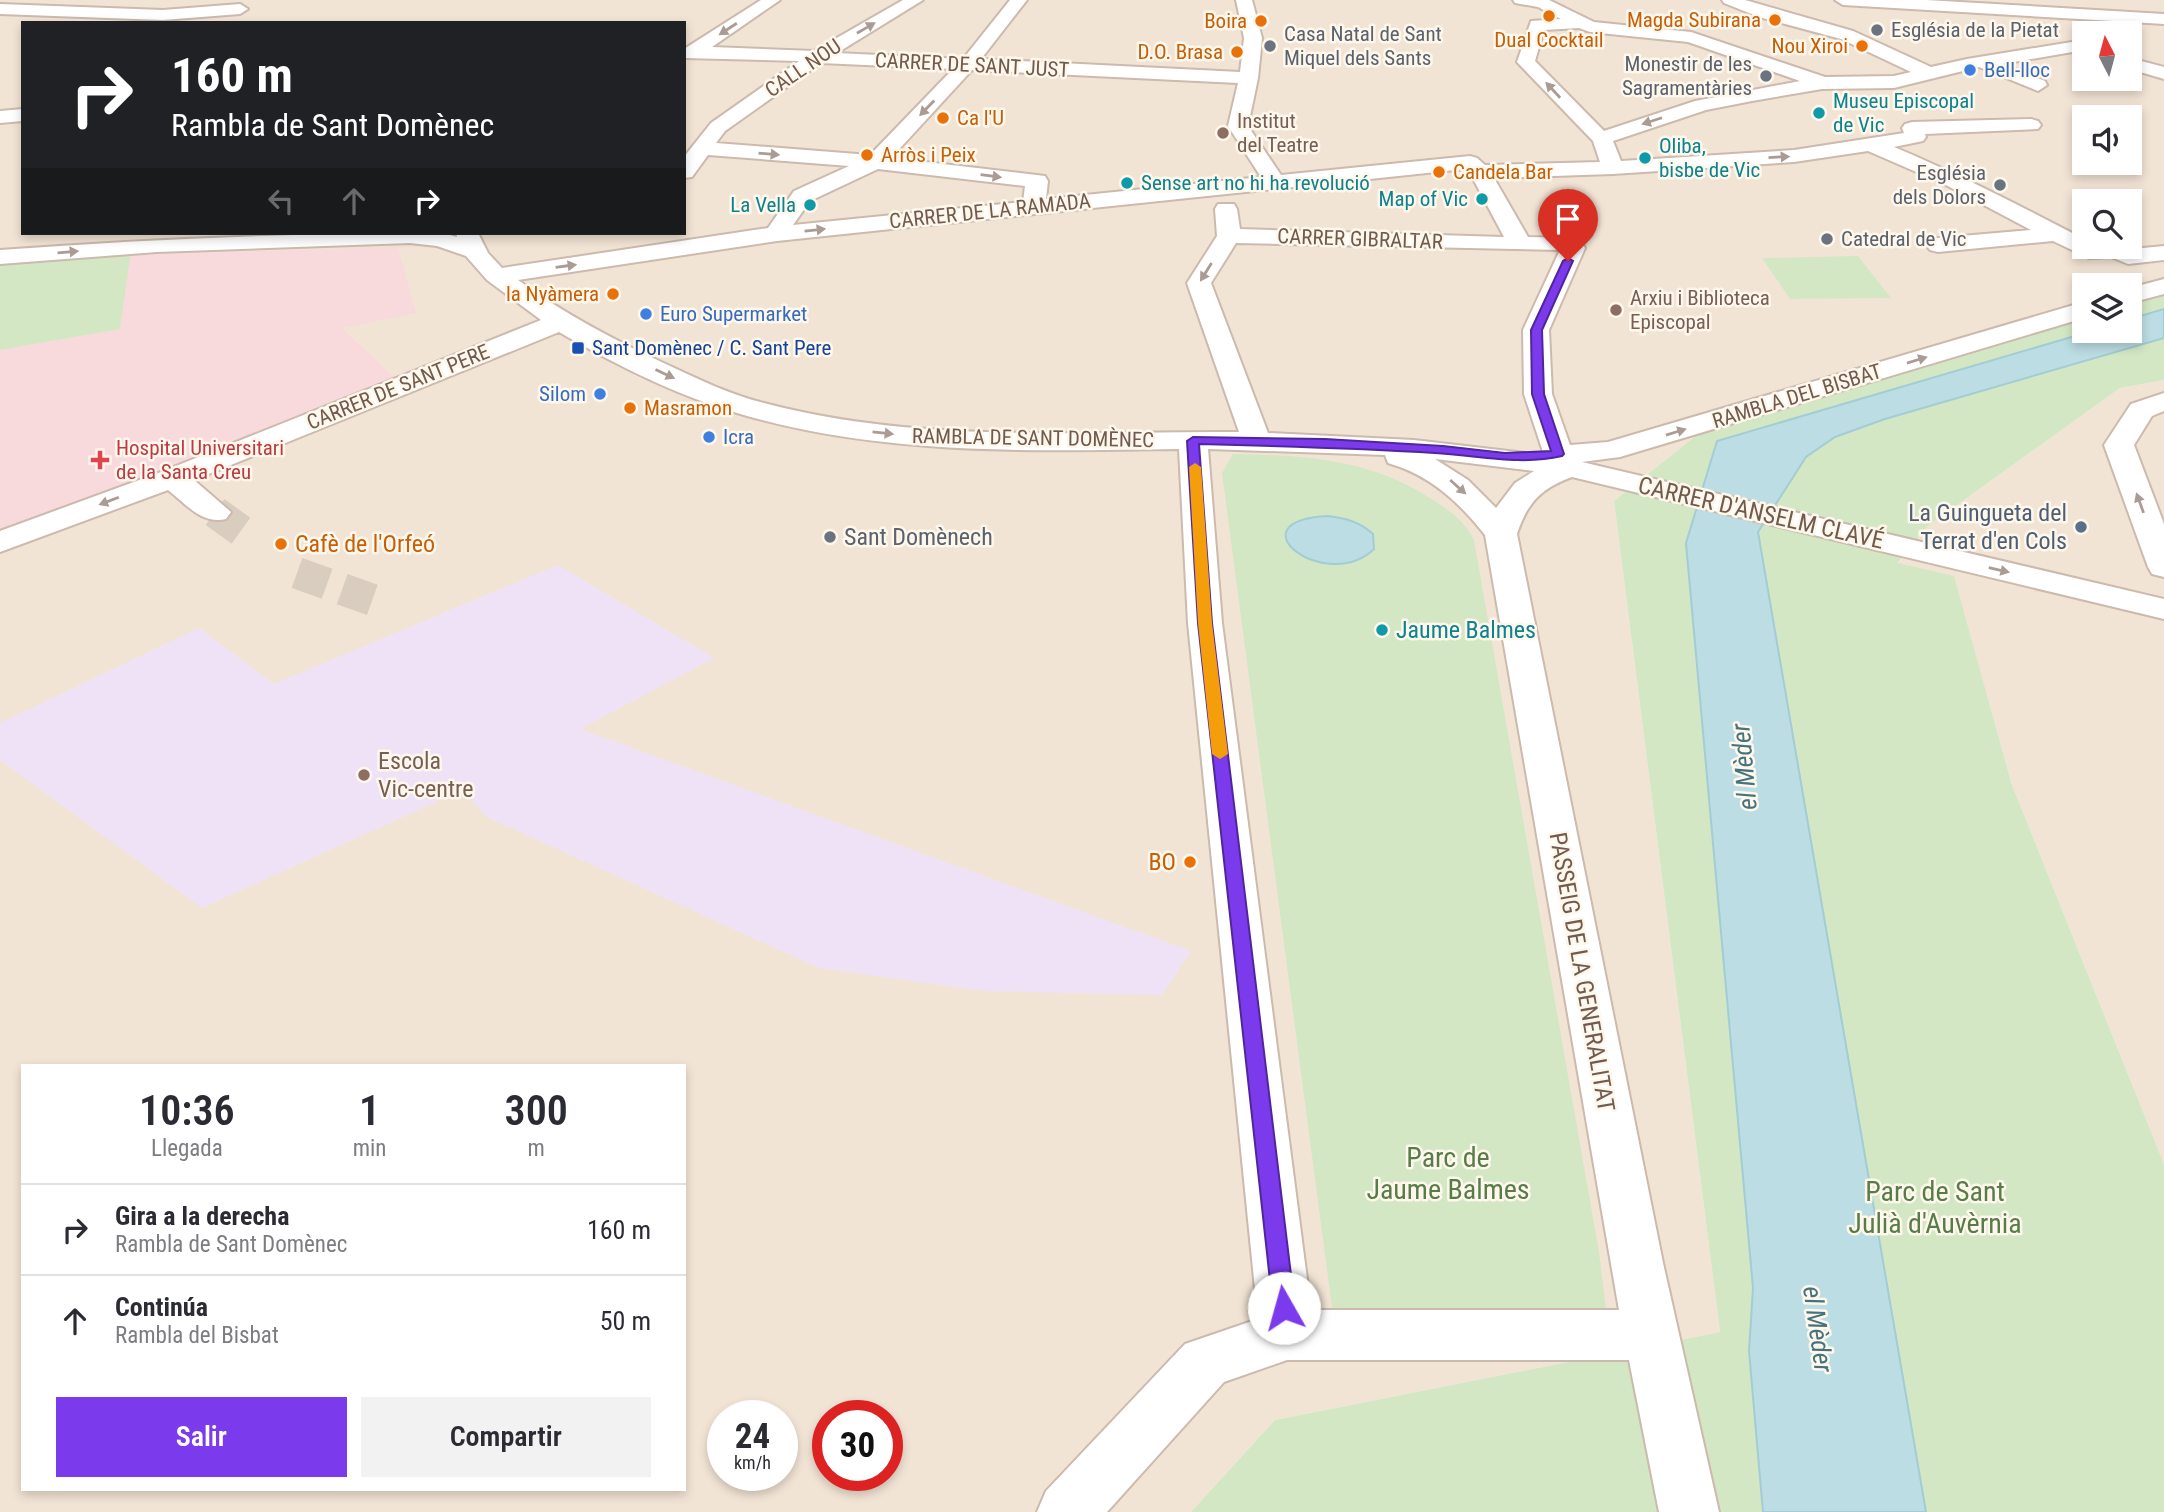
<!DOCTYPE html>
<html lang="es">
<meta charset="utf-8">
<style>
:root{--surface:#fff;--page:#f2f2f3;--text:#2b2b33;--muted:#7c7c81;--line:#e1e1e2;--accent:#7c3aed}
body{margin:0;font-family:"Roboto Condensed",sans-serif;background:var(--page);color:var(--text);height:100vh;display:flex;flex-direction:column;font-size:26px;white-space:nowrap}
*{box-sizing:border-box;margin:0}
p{font-size:23px;color:var(--muted)}
.icon{flex:none;width:38px;height:38px;fill:none;stroke:currentColor;stroke-width:2;stroke-linecap:round;stroke-linejoin:round}
.map{position:relative;flex:1;overflow:hidden}
.side{position:absolute;left:21px;top:1064px;width:665px;height:427px;display:flex;flex-direction:column;background:var(--surface);border-radius:0px;box-shadow:0 4px 10px #0003}
.side>*{flex:none}
.top-card{position:absolute;left:21px;top:21px;width:665px;height:214px;border-radius:0px;box-shadow:0 4px 10px #0003;background:#202124;color:#fff;overflow:hidden}
.needle{width:46px;rotate:354deg}
.tools{position:absolute;left:2072px;top:21px;display:grid;gap:14px}
.tools a{display:grid;place-items:center;width:70px;height:70px;border-radius:0px;background:var(--surface);box-shadow:0 4px 10px #0003;font-size:35px}
.speed{position:absolute;left:707px;top:1400px;display:flex;gap:14px;font-size:35px;font-weight:700;text-align:center}
.speed>*{display:grid;place-content:center;width:91px;height:91px;border-radius:50%;background:var(--surface);box-shadow:0 4px 10px #0003;line-height:1}
.speed small{font-size:18px;font-weight:400}
.speed .limit{border:10px solid #d22;background:#fff;color:#111}
.pin{position:absolute;display:grid;place-items:center;width:60px;height:60px;color:#fff;margin:-72px -30px;border-radius:50% 50% 50% 0;rotate:-45deg;box-shadow:0 0 7px #0007}
.pin .icon{rotate:45deg}
.me{position:absolute;width:77px;margin:-38px;rotate:353deg;stroke-linejoin:round;filter:drop-shadow(0 0 5px #0008)}
.turn{display:flex;align-items:center;gap:24px;height:147px;padding:0 35px;font-size:32px}
.turn .icon{width:91px;height:91px;stroke-width:2.5}
.turn b{display:block;font-size:49px;line-height:60px}
.lanes{display:flex;align-items:center;height:66px;padding:0 35px;background:#0003;justify-content:center;gap:35px;direction:ltr}
.lanes .off{opacity:.35}
.eta{display:flex;justify-content:space-evenly;align-items:center;height:119px;text-align:center}
.eta b{font-size:42px;font-weight:600;line-height:49px}
.primary-button{display:flex;gap:14px;margin-top:auto;padding:14px 35px}
.primary-button a{flex:1;height:80px;border-radius:0px;background:var(--accent);color:#fff;font-size:28px;font-weight:600;line-height:80px;text-align:center}
.primary-button a+a{background:var(--page);color:var(--text)}
ul{padding:0;list-style:none}
li{display:flex;align-items:center;gap:21px;height:91px;padding:0 35px;border-top:2px solid var(--line)}
li div{flex:1}
li b{display:block;font-size:26px}
li em{font-style:normal}
.map>svg:first-child{display:block}
.residential{fill:#f2e4d5;fill-rule:evenodd}
.education{fill:#efe2f7}
.medical{fill:#f8dadd}
.green{fill:#d3e7c5}
.water{fill:#bcdde3;stroke:#a3ccd4;stroke-width:2}
.lines{fill:none;stroke-linecap:round;stroke-linejoin:round}
.minor-tunnel{stroke:#d9cdc0;stroke-width:32;stroke-dasharray:32 16;stroke-linecap:butt}
.minor-casing{stroke:#cbbaad;stroke-width:4}
.minor{fill:#fff;fill-rule:evenodd}
.oneway{fill:#aa9c94}
.route{fill:#7c3aed;stroke:#51269a;stroke-width:2}
.slow{fill:#f59e0b}
.food-dot{fill:#e8710a;stroke:#fef7ec;stroke-width:2.5}
.worship-dot{fill:#6b7280;stroke:#fef7ec;stroke-width:2.5}
.shop-dot{fill:#3f7fe0;stroke:#fef7ec;stroke-width:2.5}
.culture-dot{fill:#0f9aa8;stroke:#fef7ec;stroke-width:2.5}
.education-dot{fill:#8d6e63;stroke:#fef7ec;stroke-width:2.5}
.transit-dot{fill:#1a4fb4;stroke:#fef7ec;stroke-width:2.5}
.health-dot{fill:#e0444e;stroke:#fef7ec;stroke-width:2.5}
.service-dot{fill:#5c6f8a;stroke:#fef7ec;stroke-width:2.5}
.labels{text-anchor:middle;dominant-baseline:central;stroke-width:5;stroke-linejoin:round;paint-order:stroke}
.far-food-label{font-size:21px;fill:#c56008;stroke:#fef7ec;text-anchor:end}
.far-worship-label{font-size:21px;fill:#5b616d;stroke:#fef7ec;text-anchor:start}
.far-street-label{font-size:21px;fill:#725a4d;stroke:#fef7ec}
.far-shop-label{font-size:21px;fill:#366cbe;stroke:#fef7ec;text-anchor:start}
.far-culture-label{font-size:21px;fill:#0d838f;stroke:#fef7ec;text-anchor:start}
.far-education-label{font-size:21px;fill:#785e54;stroke:#fef7ec;text-anchor:start}
.far-transit-label{font-size:21px;fill:#164399;stroke:#fef7ec;text-anchor:start}
.far-health-label{font-size:21px;fill:#be3a42;stroke:#fef7ec;text-anchor:start}
.street-label{font-size:24px;fill:#725a4d;stroke:#fef7ec}
.service-label{font-size:24px;fill:#4e5e75;stroke:#fef7ec;text-anchor:end}
.worship-label{font-size:24px;fill:#5b616d;stroke:#fef7ec;text-anchor:start}
.food-label{font-size:24px;fill:#c56008;stroke:#fef7ec;text-anchor:start}
.culture-label{font-size:24px;fill:#0d838f;stroke:#fef7ec;text-anchor:start}
.education-label{font-size:24px;fill:#785e54;stroke:#fef7ec;text-anchor:start}
.water-label{font-size:26px;font-style:italic;fill:#45737d;stroke:#fef7ec}
.near-park-label{font-size:28px;fill:#577c48;stroke:#fef7ec}
</style>
<div class="map">
<svg width="2164" height="1512" viewBox="0 0 2164 1512">
<rect width="100%" height="100%" fill="#fbf3e6"/>
<!-- residential -->
<path class="residential" d="M0 0H2164V282L2130 293V285H2084V307L1703 430 1614 501 1720 1332 1275 1420 1191 1512H0ZM23 23H684V233H23ZM2084 33H2130V79H2084ZM2084 117H2130V163H2084ZM2084 201H2130V247H2084ZM23 1066H684V1489H23ZM723 1416H782V1475H723ZM828 1416H887V1475H828Z
M2164 380V1164L2012 785 1954 577 1898 564 1928 526 2120 388Z"/>
<!-- education -->
<path class="education" d="M558 565 714 658 580 729 1191 951 1162 995 984 991 819 968 487 817 462 790 202 908 0 760V723L199 628 274 684Z"/>
<!-- medical -->
<path class="medical" d="M398 247 416 313 342 328 400 383 0 536V350L120 329 130 255Z"/>
<!-- green -->
<path class="green" d="M131 251 120 329 0 350V263Z
M1858 256 1891 298 1790 299 1762 258Z
M2164 282V380L2120 388 1928 526 1898 563 1954 576 2012 785 2164 1164V1512H1191L1275 1420 1720 1332 1614 501 1703 430 2084 307V331H2130V293Z
M1233 454C1304 455 1372 459 1433 500 1451 511 1464 521 1474 540L1599 1252 1606 1309 1332 1308 1222 473Z"/>
<!-- water -->
<path class="water" d="M2164 309V338L1885 419 1835 437 1806 457 1758 532 1926 1512H1763L1749 1351 1753 1288 1686 543 1717 441 2092 331H2130V319Z
M1328 516C1345 518 1360 522 1373 534L1374 549C1326 595 1230 521 1328 516Z"/>
<g class="lines">
<!-- minor-tunnel -->
<path class="minor-tunnel" d="M215 512 247 535
M297 573 381 603"/>
<!-- minor casing -->
<g class="minor-casing">
<path id="minor" d="M761 0H780L712 47 814 51 903 0H923L837 53 963 59 1010 0H1027L981 59 1240 72 1244 38 1236 0H1252L1262 38 1258 78 1248 126 1281 175 1470 156 1477 158 1485 165 1600 162 1593 141 1517 62 1531 21 1561 19 1538 7 1515 3 1513 0H1549L1594 22 1691 32 1825 77 1894 76 1911 72 1841 39 1759 17 1724 3 1722 0H1745L1853 31 1931 67 1967 59 2084 40V50L2002 64 2045 81 2047 85 2038 91 1979 67 1894 88 1822 89 1752 101 1706 110 1613 141 1621 161 1794 150 1904 133 1902 128 1905 124 1912 122 2031 119 2038 121 2041 125 2038 129 1925 134 1926 137 1923 141 1894 147C1959 174 2022 207 2084 239V247H2127L2132 249 2164 246V260L2128 264 2111 257 2089 258 2053 241 1938 252 1930 250 1926 245 1930 240 1938 238 2031 230 1944 184 1868 151 1794 162 1613 174 1494 178 1528 237 1579 238 1585 248 1549 330 1552 394 1570 445 1608 442 2084 302V318L1620 457 1582 462 2164 599V619L1572 477C1541 488 1527 503 1517 534L1663 1263 1719 1512H1659L1629 1360H1287L1224 1382 1107 1512H1037L1046 1491 1185 1344 1258 1319 1188 623 1179 449C1032 451 880 456 737 413 676 395 614 364 559 332L194 480 231 512 226 519C202 525 186 504 168 490L0 552V531L161 472 541 320 487 280 466 256 437 246 410 243 157 252 0 264V250C148 239 295 233 443 233L457 237 456 233H478L488 253 502 268 768 228 794 191 849 166 708 155 692 177 684 178V157L711 123 799 61 684 58V49ZM1579 28 1590 32 1688 42 1800 81 1695 101 1604 131 1535 61 1544 30ZM821 63 953 69 870 155 716 143 725 131ZM972 70 1238 83 1228 126 1261 177 1046 199 1048 181 1045 176 891 158ZM878 169 1025 186 1023 202 793 225 810 201ZM1465 169 1471 175 1504 237 1240 229 1237 209 1234 204H1218L1215 209 1217 236 1187 283 1239 432C1081 431 918 444 764 403 731 395 700 380 670 366 616 341 566 315 518 280L777 241ZM1236 243 1560 250 1523 330 1524 394 1544 455 1414 440 1268 433 1211 283ZM1208 449 1385 455 1388 463C1430 475 1459 502 1485 535L1619 1310H1311L1222 623ZM1435 459 1534 471 1515 483 1496 508 1468 480Z
M1835 0H1926L2164 14V24L1843 5Z
M0 4 163 10 240 4 248 9 240 14 163 20 0 14Z
M2130 58 2164 67V79L2130 69Z
M23 109V121L0 123V111Z
M2164 279V294L2130 303V288Z
M2164 393V411L2152 416 2134 445 2164 524V577L2152 574 2148 567 2104 445 2131 404Z"/>
</g>
<!-- minor -->
<use href="#minor" class="minor"/>
</g>
<!-- one-way arrows -->
<defs><path id="oneway-solid" d="M-6-.8H1V-3.2L6.5 0L1 3.2V.8H-6Z" transform="scale(1.75)"/></defs>
<g class="oneway">
<use href="#oneway-solid" transform="translate(866 28) rotate(-30)"/>
<use href="#oneway-solid" transform="translate(728 29) rotate(147)"/>
<use href="#oneway-solid" transform="translate(1553 90) rotate(-133)"/>
<use href="#oneway-solid" transform="translate(927 108) rotate(134)"/>
<use href="#oneway-solid" transform="translate(1652 121) rotate(162)"/>
<use href="#oneway-solid" transform="translate(769 154) rotate(5)"/>
<use href="#oneway-solid" transform="translate(1779 157) rotate(-3)"/>
<use href="#oneway-solid" transform="translate(991 176) rotate(7)"/>
<use href="#oneway-solid" transform="translate(815 230) rotate(-6)"/>
<use href="#oneway-solid" transform="translate(68 252) rotate(-5)"/>
<use href="#oneway-solid" transform="translate(566 266) rotate(-8)"/>
<use href="#oneway-solid" transform="translate(1206 272) rotate(122)"/>
<use href="#oneway-solid" transform="translate(1917 360) rotate(-17)"/>
<use href="#oneway-solid" transform="translate(665 374) rotate(25)"/>
<use href="#oneway-solid" transform="translate(1676 432) rotate(-17)"/>
<use href="#oneway-solid" transform="translate(883 433) rotate(6)"/>
<use href="#oneway-solid" transform="translate(1458 487) rotate(42)"/>
<use href="#oneway-solid" transform="translate(109 501) rotate(159)"/>
<use href="#oneway-solid" transform="translate(2140 503) rotate(-110)"/>
<use href="#oneway-solid" transform="translate(1999 570) rotate(13)"/>
</g>
<!-- route -->
<path class="route" d="M1568 258 1573 261 1542 330 1544 394 1564 454 1562 456C1520 466 1477 455 1435 453 1356 448 1278 446 1199 444L1212 623 1295 1308 1292 1315 1284 1318 1276 1315 1273 1308 1198 623 1187 441 1193 437 1325 439 1443 446 1505 453 1551 451 1532 394 1531 330 1563 261Z"/>
<!-- slow -->
<path class="slow" d="M1195 463 1201 467 1212 623 1228 754 1220 759 1212 754 1198 623 1189 467Z"/>
<!-- markers -->
<g class="food-dot">
<circle cx="1549" cy="16" r="7"/>
<circle cx="1775" cy="20" r="7"/>
<circle cx="1261" cy="21" r="7"/>
<circle cx="1862" cy="46" r="7"/>
<circle cx="1237" cy="52" r="7"/>
<circle cx="943" cy="118" r="7"/>
<circle cx="867" cy="155" r="7"/>
<circle cx="1439" cy="172" r="7"/>
<circle cx="613" cy="294" r="7"/>
<circle cx="630" cy="408" r="7"/>
<circle cx="281" cy="544" r="7"/>
<circle cx="1190" cy="862" r="7"/>
</g>
<g class="worship-dot">
<circle cx="1877" cy="30" r="7"/>
<circle cx="1270" cy="46" r="7"/>
<circle cx="1766" cy="76" r="7"/>
<circle cx="2000" cy="185" r="7"/>
<circle cx="1827" cy="239" r="7"/>
<circle cx="830" cy="537" r="7"/>
</g>
<g class="shop-dot">
<circle cx="1970" cy="70" r="7"/>
<circle cx="646" cy="314" r="7"/>
<circle cx="600" cy="394" r="7"/>
<circle cx="709" cy="437" r="7"/>
</g>
<g class="culture-dot">
<circle cx="1819" cy="113" r="7"/>
<circle cx="1645" cy="158" r="7"/>
<circle cx="1127" cy="183" r="7"/>
<circle cx="1482" cy="199" r="7"/>
<circle cx="810" cy="205" r="7"/>
<circle cx="1382" cy="630" r="7"/>
</g>
<g class="education-dot">
<circle cx="1223" cy="133" r="7"/>
<circle cx="1616" cy="310" r="7"/>
<circle cx="364" cy="775" r="7"/>
</g>
<rect class="transit-dot" x="571" y="341" width="14" height="14" rx="3.5"/>
<path class="health-dot" d="M96.5 449.5h7v7h7v7h-7v7h-7v-7h-7v-7h7z"/>
<circle class="service-dot" cx="2081" cy="527" r="7"/>
<g class="labels">
<!-- far-food labels -->
<g class="far-food-label">
<text x="1761" y="20">Magda Subirana</text>
<text x="1247" y="21">Boira</text>
<text x="1549" y="40" text-anchor="middle">Dual Cocktail</text>
<text x="1848" y="46">Nou Xiroi</text>
<text x="1223" y="52">D.O. Brasa</text>
<text x="957" y="118" text-anchor="start">Ca l'U</text>
<text x="881" y="155" text-anchor="start">Arròs i Peix</text>
<text x="1453" y="172" text-anchor="start">Candela Bar</text>
<text x="599" y="294">la Nyàmera</text>
<text x="644" y="408" text-anchor="start">Masramon</text>
</g>
<!-- far-worship labels -->
<g class="far-worship-label">
<text x="1891" y="30">Església de la Pietat</text>
<text x="1284" y="34">Casa Natal de Sant<tspan x="1284" dy="24">Miquel dels Sants</tspan></text>
<text x="1752" y="64" text-anchor="end">Monestir de les<tspan x="1752" dy="24">Sagramentàries</tspan></text>
<text x="1986" y="173" text-anchor="end">Església<tspan x="1986" dy="24">dels Dolors</tspan></text>
<text x="1841" y="239">Catedral de Vic</text>
</g>
<!-- far-street labels -->
<g class="far-street-label">
<text transform="translate(972 65) rotate(3)">CARRER DE SANT JUST</text>
<text transform="translate(803 68) rotate(-34)">CALL NOU</text>
<text transform="translate(990 211) rotate(-6)">CARRER DE LA RAMADA</text>
<text transform="translate(1360 239) rotate(2)">CARRER GIBRALTAR</text>
<text transform="translate(398 387) rotate(-22)">CARRER DE SANT PERE</text>
<text transform="translate(1797 396) rotate(-17)">RAMBLA DEL BISBAT</text>
<text transform="translate(1033 438) rotate(1)">RAMBLA DE SANT DOMÈNEC</text>
</g>
<!-- far-shop labels -->
<g class="far-shop-label">
<text x="1984" y="70">Bell-lloc</text>
<text x="660" y="314">Euro Supermarket</text>
<text x="586" y="394" text-anchor="end">Silom</text>
<text x="723" y="437">Icra</text>
</g>
<!-- far-culture labels -->
<g class="far-culture-label">
<text x="1833" y="101">Museu Episcopal<tspan x="1833" dy="24">de Vic</tspan></text>
<text x="1659" y="146">Oliba,<tspan x="1659" dy="24">bisbe de Vic</tspan></text>
<text x="1141" y="183">Sense art no hi ha revolució</text>
<text x="1468" y="199" text-anchor="end">Map of Vic</text>
<text x="796" y="205" text-anchor="end">La Vella</text>
</g>
<!-- far-education labels -->
<g class="far-education-label">
<text x="1237" y="121">Institut<tspan x="1237" dy="24">del Teatre</tspan></text>
<text x="1630" y="298">Arxiu i Biblioteca<tspan x="1630" dy="24">Episcopal</tspan></text>
</g>
<!-- far-transit labels -->
<g class="far-transit-label">
<text x="592" y="348">Sant Domènec / C. Sant Pere</text>
</g>
<!-- far-health labels -->
<g class="far-health-label">
<text x="116" y="448">Hospital Universitari<tspan x="116" dy="24">de la Santa Creu</tspan></text>
</g>
<!-- street labels -->
<g class="street-label">
<text transform="translate(1761 513) rotate(13)">CARRER D'ANSELM CLAVÉ</text>
<text transform="translate(1582 972) rotate(80)">PASSEIG DE LA GENERALITAT</text>
</g>
<!-- service labels -->
<g class="service-label">
<text x="2067" y="513">La Guingueta del<tspan x="2067" dy="28">Terrat d'en Cols</tspan></text>
</g>
<!-- worship labels -->
<g class="worship-label">
<text x="844" y="537">Sant Domènech</text>
</g>
<!-- food labels -->
<g class="food-label">
<text x="295" y="544">Cafè de l'Orfeó</text>
<text x="1176" y="862" text-anchor="end">BO</text>
</g>
<!-- culture labels -->
<g class="culture-label">
<text x="1396" y="630">Jaume Balmes</text>
</g>
<!-- education labels -->
<g class="education-label">
<text x="378" y="761">Escola<tspan x="378" dy="28">Vic-centre</tspan></text>
</g>
<!-- water labels -->
<g class="water-label">
<text transform="translate(1744 767) rotate(-95)">el Mèder</text>
<text transform="translate(1818 1329) rotate(82)">el Mèder</text>
</g>
<!-- near-park labels -->
<g class="near-park-label">
<text x="1448" y="1157">Parc de<tspan x="1448" dy="32">Jaume Balmes</tspan></text>
<text x="1935" y="1191">Parc de Sant<tspan x="1935" dy="32">Julià d'Auvèrnia</tspan></text>
</g>
</g>
</svg>
<div class="tools">
<a><svg class="needle" viewBox="-14 -14 28 28"><path d="M0-13l5 13h-10z" fill="#e53935"/><path d="M0 13l5-13h-10z" fill="#7c7c81"/></svg></a>
<a><svg class="icon" aria-label="sound" viewBox="0 0 24 24"><path d="M4 9h4l5-4v14l-5-4H4zM17 9q2 3 0 6"/></svg></a>
<a><svg class="icon" aria-label="search" viewBox="0 0 24 24"><circle cx="10" cy="10" r="6"/><path d="M15 15l6 6"/></svg></a>
<a><svg class="icon" aria-label="layers" viewBox="0 0 24 24"><path d="M12 4l9 5-9 5-9-5zM3 14l9 5 9-5"/></svg></a>
</div>
<div class="speed"><div>24<small>km/h</small></div><div class="limit">30</div></div>
<div class="pin" style="left:1568px;top:261px;background:#d93025"><svg class="icon" aria-label="arrive" viewBox="0 0 24 24"><path d="M6 21V4h12l-3 4 3 4H6"/></svg></div>
<svg class="me" style="left:1284px;top:1308px" viewBox="-20 -20 40 40"><circle r="19" fill="#fff"/><path d="M0-13L10 11 0 6-10 11z" fill="#7c3aed"/></svg>
<div class="top-card">
<div class="turn"><svg class="icon" aria-label="right" viewBox="0 0 24 24"><path d="M7 20v-9h11M14 6l5 5-5 5"/></svg><div><b>160 m</b>Rambla de Sant Domènec</div></div>
<div class="lanes"><svg class="icon off" aria-label="left" viewBox="0 0 24 24"><path d="M17 20v-9H6M10 6l-5 5 5 5"/></svg><svg class="icon off" aria-label="ahead" viewBox="0 0 24 24"><path d="M12 20V5M6 11l6-6 6 6"/></svg><svg class="icon" aria-label="right" viewBox="0 0 24 24"><path d="M7 20v-9h11M14 6l5 5-5 5"/></svg></div>
</div>
<section class="side">
<div class="eta">
<div><b>10:36</b><p>Llegada</p></div>
<div><b>1</b><p>min</p></div>
<div><b>300</b><p>m</p></div>
</div>
<ul>
<li><svg class="icon" aria-label="right" viewBox="0 0 24 24"><path d="M7 20v-9h11M14 6l5 5-5 5"/></svg><div><b>Gira a la derecha</b><p>Rambla de Sant Domènec</p></div><em>160 m</em></li>
<li><svg class="icon" aria-label="ahead" viewBox="0 0 24 24"><path d="M12 20V5M6 11l6-6 6 6"/></svg><div><b>Continúa</b><p>Rambla del Bisbat</p></div><em>50 m</em></li>
</ul>
<div class="primary-button"><a>Salir</a><a>Compartir</a></div>
</section>
</div>
